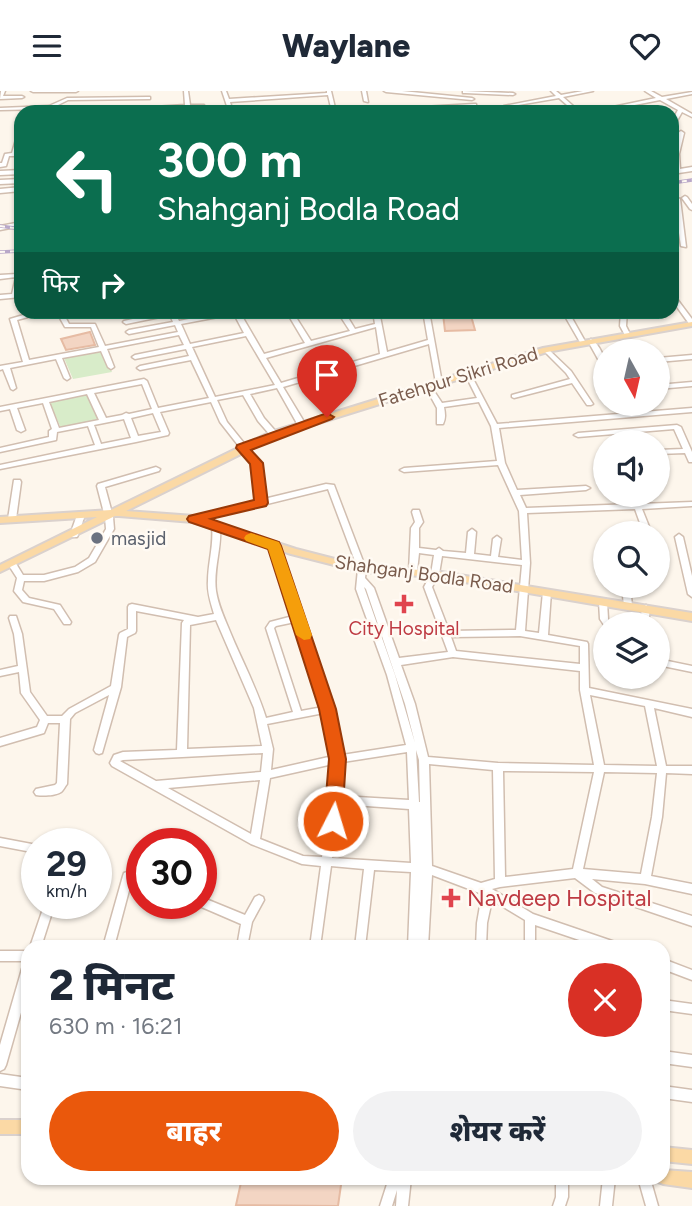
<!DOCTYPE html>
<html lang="hi">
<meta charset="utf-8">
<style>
:root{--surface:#fff;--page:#f2f2f3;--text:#1f2937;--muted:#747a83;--accent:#ea580c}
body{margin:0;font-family:Figtree,"Noto Sans Devanagari",sans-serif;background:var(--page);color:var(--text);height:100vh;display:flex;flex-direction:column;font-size:26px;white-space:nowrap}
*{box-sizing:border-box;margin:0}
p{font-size:23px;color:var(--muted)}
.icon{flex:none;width:38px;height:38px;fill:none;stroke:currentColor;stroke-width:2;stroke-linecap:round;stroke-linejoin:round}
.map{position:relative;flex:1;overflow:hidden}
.sheet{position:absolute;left:21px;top:849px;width:649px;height:245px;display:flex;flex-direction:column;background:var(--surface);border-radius:21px;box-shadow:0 2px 5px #0004}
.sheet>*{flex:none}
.hud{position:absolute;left:14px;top:14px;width:665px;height:214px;border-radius:21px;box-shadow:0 2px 5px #0004;background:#0b6e4f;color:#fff;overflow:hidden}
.needle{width:46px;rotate:172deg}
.fabs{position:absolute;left:593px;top:248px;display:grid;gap:14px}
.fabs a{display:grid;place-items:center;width:77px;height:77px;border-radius:50%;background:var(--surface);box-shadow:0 2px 5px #0004;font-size:35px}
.speed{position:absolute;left:21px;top:737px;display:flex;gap:14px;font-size:35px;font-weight:700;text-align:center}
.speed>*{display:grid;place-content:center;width:91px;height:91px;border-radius:50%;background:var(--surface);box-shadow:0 2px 5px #0004;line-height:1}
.speed small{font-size:18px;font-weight:400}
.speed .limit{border:10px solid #d22;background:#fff;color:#111}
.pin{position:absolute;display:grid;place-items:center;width:60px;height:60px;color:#fff;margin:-72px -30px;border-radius:50% 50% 50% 0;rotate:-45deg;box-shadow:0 0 7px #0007}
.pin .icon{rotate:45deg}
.me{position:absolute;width:77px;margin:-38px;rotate:5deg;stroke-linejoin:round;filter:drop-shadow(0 0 5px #0008)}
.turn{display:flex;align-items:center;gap:24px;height:147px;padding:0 28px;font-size:32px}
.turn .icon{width:91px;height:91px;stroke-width:2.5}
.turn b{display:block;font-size:49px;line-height:60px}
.then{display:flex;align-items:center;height:66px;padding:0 28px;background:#0003;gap:14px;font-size:26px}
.round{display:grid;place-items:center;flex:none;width:74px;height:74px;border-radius:37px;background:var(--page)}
.head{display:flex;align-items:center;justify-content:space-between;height:119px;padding:0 28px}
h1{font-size:42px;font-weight:800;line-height:52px}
.primary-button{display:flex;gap:14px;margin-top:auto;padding:14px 28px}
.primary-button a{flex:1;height:80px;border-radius:42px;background:var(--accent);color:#fff;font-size:28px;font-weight:800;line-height:80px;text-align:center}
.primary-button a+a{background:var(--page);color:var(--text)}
header{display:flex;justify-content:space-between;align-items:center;height:91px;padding:0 28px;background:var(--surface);font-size:32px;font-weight:800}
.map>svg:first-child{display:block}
.green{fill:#d8ecc9}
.building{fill:#f3d5c3;stroke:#e6bba3;stroke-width:2}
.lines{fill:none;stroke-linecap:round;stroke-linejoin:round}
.minor-casing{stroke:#d1beb0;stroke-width:3}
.major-casing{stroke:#dad1cd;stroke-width:4}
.minor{fill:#fff;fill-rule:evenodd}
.major{fill:#fbd9a5;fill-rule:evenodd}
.rail-casing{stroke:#b9a8c9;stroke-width:3.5}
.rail{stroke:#fffaf3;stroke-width:2;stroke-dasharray:5;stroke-linecap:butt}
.route{fill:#ea580c;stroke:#983908;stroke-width:2}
.slow{fill:#f59e0b}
.worship-dot{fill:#6b7280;stroke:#fffaf3;stroke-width:2.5}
.health-dot{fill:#e0444e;stroke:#fffaf3;stroke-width:2.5}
.labels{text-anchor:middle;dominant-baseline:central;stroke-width:5;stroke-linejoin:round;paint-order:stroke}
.street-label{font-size:19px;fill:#7a5c4d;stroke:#fffaf3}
.worship-label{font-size:19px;fill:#5b616d;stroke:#fffaf3;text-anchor:start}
.health-label{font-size:19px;fill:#be3a42;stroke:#fffaf3}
.near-health-label{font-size:23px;fill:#be3a42;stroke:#fffaf3;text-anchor:start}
</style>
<header><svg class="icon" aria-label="menu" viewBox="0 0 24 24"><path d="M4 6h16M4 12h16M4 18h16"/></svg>Waylane<svg class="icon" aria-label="heart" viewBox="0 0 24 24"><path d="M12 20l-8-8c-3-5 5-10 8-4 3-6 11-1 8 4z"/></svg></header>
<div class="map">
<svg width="692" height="1115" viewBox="0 0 692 1115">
<rect width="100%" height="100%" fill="#fdf6ec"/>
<!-- green -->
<path class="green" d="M102 259 112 281 73 288 64 267Z
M94 303 106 326 61 337 49 311Z"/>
<!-- building -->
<path class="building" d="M470 221 475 239 445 240 443 223Z
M90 241 95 254 66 259 61 248Z
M242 1087H342L338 1115 236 1114Z"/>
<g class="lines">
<!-- minor casing -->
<g class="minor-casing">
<path id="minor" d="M1 0H5L3 5H22L24 6 22 7 0 8Z
M31 0H78L76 1H33Z
M184 0H188L190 14H204V16L141 19 139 21H135L139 17 185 14Z
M222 0H226L229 8 327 2V0H331L336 21H332L328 4 230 11 233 21H229Z
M362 0H366L368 11 364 10Z
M384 0H402L472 7 474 8 472 9 386 1Z
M463 0 513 2 515 3 513 4 465 2H463Z
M551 0H556L561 4 583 0H593L563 6 580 21H575L559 7 506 16 504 15 556 5Z
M645 0H651L662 6 692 1V3L666 8 692 23V26L682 21 674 35 672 36V30L678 19 660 9 599 21H589L656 7Z
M148 6H150V8L68 9 56 15 67 16 69 21H65L63 18 52 17 49 20H47V18L0 19V17L49 15 67 7Z
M474 13H476V15L381 21H354L356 20Z
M21 40V50L17 62 21 61V65H9L6 75 0 76V72H2L5 63 12 62 18 42Z
M681 40 684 42 679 63 680 78 692 76V80L672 83V79H675L673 63 678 42Z
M21 79V83L0 84V80Z
M21 88V92L0 93V89Z
M21 96V100L0 102V98Z
M672 105 680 108 686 156 681 155 674 109H672Z
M685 105 687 106 692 113V119L690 118 682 107Z
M21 131V135L0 139V135Z
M21 177V192L19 203 21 204V206L0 208V204L12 203 16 186 0 188V184L17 183 19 178Z
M672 203 674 204 692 228V235L690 234 672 209Z
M37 220H50L17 229 29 269 99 256 91 236H65L56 220H62L69 233H95L105 255 178 241 175 234 129 243 126 241 129 239 173 231 170 224 126 233 123 231 124 230 168 220H174L179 230 228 220H239L264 263 305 252 286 220H292L311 250 350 240 337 220H344L355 238 375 233 373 220H379L387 261 428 249 423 220H429L442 292 441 293 439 294 436 292 429 253 283 296 306 334 305 336H299L277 297 250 303 264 327 278 343 277 345H271L258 330 243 304 217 309 227 331 260 372 264 408 326 393 334 394 366 478 365 487 374 497 399 567 448 561 424 496 431 483 434 464 419 462 417 480 413 483 409 480 411 437 415 431 412 421 413 419H419L423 431 419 437V457L436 459 439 457 443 460 466 462 468 441 472 438 476 441 474 463 491 465 493 448 497 445 501 448 498 466 522 469 519 420 498 374 404 381 400 379 404 377 497 370 491 335 479 311 444 316C445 322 446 327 443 333H437V317L425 295 426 294H430L442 312 477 307 465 283 468 281 470 282 497 333 692 317V321L499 337 505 372 517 399 586 395 590 397 586 399 520 404 526 417 634 413 637 411 640 413 692 411V415L642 418 652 443H644L635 418 527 422 530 472 525 540 539 542 543 501 544 499H550L551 501 548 544 587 551 588 553 589 597 692 618V626L654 617 666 675H692V683L666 682 662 726 651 785 692 793V803L645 793 592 788 602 796 692 825V835L595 802 575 787 500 796 492 798 533 823 615 851 619 853 620 856H600L535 834V856H525V829L492 809 487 832 486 856H476L477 832 482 803 432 784 428 856H408L411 781 374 779 365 856H355L364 778 331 775 320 856H310L321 775 302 773 251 753 112 675 110 672 114 664 123 661 177 659 182 532 184 529 136 520V540L135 542 127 546 121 596 102 662 99 663 96 662 94 659 109 604 75 622 70 628 67 693C65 695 63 700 61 701 55 705 42 705 36 704L34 701 36 698 55 694 57 692 60 632H48L44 642 0 655V647L37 636 40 629 21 602 19 581 0 585V579L18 575 14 543 9 527 10 525H16L22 543 30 601 47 625H62L69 618 111 595 119 544 120 542 128 538V516L129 514 132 513 198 526 214 523C211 512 207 502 208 490 208 472 214 454 212 435L216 432 220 435C222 457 213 478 216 500 218 513 223 524 228 536 240 566 256 595 266 627L293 621 266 537 270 531 293 525 270 455 274 452 278 455 333 618 342 664 406 654 387 584 356 498 358 478 328 398 194 431 190 428 191 426 257 410 252 372 220 331 211 311 160 321 169 342 168 344 136 351 0 378V374L95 354 88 335 57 341 56 349 0 361V357L49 346V340L52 338 43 312 17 317 25 339 21 341 17 339 10 318 0 320V316L144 288 147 290 158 317 209 307 191 269 140 279 137 277 140 275 189 265 186 258 135 268 132 266 135 264 184 254 179 244 107 258 114 276 111 278 108 276 101 260 62 267 70 287 67 289 64 287 56 268 10 277 16 297 13 299 11 298 3 278 0 279V275L23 271 10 228ZM234 223 244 242 190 253 181 233ZM376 236 380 263 281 292 266 267ZM246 245 275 294 215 306 192 256ZM142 293 152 318 129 323 126 322 122 324 106 327 94 302ZM87 303 99 329 59 337 49 311ZM153 322 161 341 138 345 131 327ZM124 328 131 347 101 353 94 334ZM442 465 522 474 516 539 449 540 432 496 439 483ZM364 496 366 498 405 613 415 652 395 584ZM216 529 254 617 262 655 187 658 190 534ZM295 531 323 616 301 620 274 537 276 535ZM520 545 580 555V573L456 560 451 546ZM453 566 580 580V599L594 674 498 672 428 666 415 613 401 574ZM590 604 645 615 657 675 604 674ZM324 622 333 665 271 679 273 658 267 633ZM416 659 419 669 420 711H419ZM407 661 409 709 340 705 343 671ZM263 662 261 681 156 690 120 670 123 669ZM333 673 330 709 322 766 303 765 260 748 270 687ZM429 673 493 679 495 788 481 792 432 775ZM503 680 594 681 573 778 505 786ZM604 681 657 682 652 726 641 783 583 778ZM260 689 251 743 168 697ZM339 713 409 718 411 772 332 767Z
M562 220H568L586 252 585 253H581Z
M621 220H627L626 235 631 245 630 246H626L620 235Z
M591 248C600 254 606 268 606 279L603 277 588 250Z
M546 257 548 258 571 280 593 313 591 314H587L572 292 514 307 512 306V304L570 288 566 282 543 259Z
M692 264V268L658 271V267Z
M692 291V295L658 298V294Z
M677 334 681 336 692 361V371H689L685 362 658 363V359L683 358 674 338 578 346 574 344 578 342Z
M156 376 160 378 159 380 105 396 112 422 111 424 113 426 114 438 95 471 78 481 44 490H24L22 499 29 507 60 514 71 531 70 533H64L54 518 23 511 14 500 17 487 8 473 9 471H15L23 484H44L75 476 89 467 106 438 105 426 106 424 104 422 97 395 98 393Z
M14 389H20L21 391 16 428 12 431 8 428Z
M81 421 85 424 78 444 77 446H71L70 444 77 424Z
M679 443 683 446 692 485V506L688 503 675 446Z
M622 495H630L632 515 631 517 628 518 624 515Z
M603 508 607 511 608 528 611 534H606V537L600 528 599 511Z
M646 514 650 517 648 534H640L642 517Z
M606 549V578L600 577 599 575 602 552Z
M658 568 692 575V581L658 574Z
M0 747 37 754V762L0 755Z
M133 779 142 781V790L132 788 114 856H103L123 785 124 782Z
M259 804 263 806 264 809 252 831 247 856H237L241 833 197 814 196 812H201V806L245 824 255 806Z
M45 812H55L41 856H30Z
M0 860H28V870H0Z
M663 868 692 879V889L663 878Z
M28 873V897L6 974 4 978 0 980V954L22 878 24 874Z
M663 909 692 913V923L663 919Z
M663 960 692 964V976L663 972Z
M0 983 28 987V999L0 995Z
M663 995 692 999V1011L663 1007Z
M389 1087H411L408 1115H396L397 1099 392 1115H380Z
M556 1087H568V1106L565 1115H553L556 1106Z
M603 1087H615L612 1115H600Z
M638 1087H650L658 1115H646Z"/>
</g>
<!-- major casing -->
<g class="major-casing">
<path id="major" d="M692 231V235L547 261 277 345 126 420 194 425 296 458 362 475 435 480 692 522V530L435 486 362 481 291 463 193 431 119 425H115L0 481V474L97 426 0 432V426L111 419 271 341 543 257Z
M0 1029H28V1043H0Z
M663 1056 692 1059V1073L663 1070Z
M663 1079 692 1081V1097L663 1093 658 1091 656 1087H663Z"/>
</g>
<!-- minor -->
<use href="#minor" class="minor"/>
<!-- major -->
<use href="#major" class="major"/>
<!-- rail casing -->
<g class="rail-casing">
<path id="rail" d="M672 92 692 89
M0 135 21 138
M0 161 21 160"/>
</g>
<!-- rail -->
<use href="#rail" class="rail"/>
</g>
<!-- route -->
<path class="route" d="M327 322 334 326 332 328 251 359 263 372 268 412 266 415 211 428 279 451 281 455 336 618 346 668 342 730 339 735 333 738 326 735 324 730 329 668 319 618 268 458 189 431 187 428 189 425 254 409 250 373 236 357 237 354Z"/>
<!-- slow -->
<path class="slow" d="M251 442 279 451 281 455 312 544 310 548 304 549 296 544 268 458 246 450 244 447 246 444Z"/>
<!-- markers -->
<circle class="worship-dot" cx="97" cy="447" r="7"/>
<g class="health-dot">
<path d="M400.5 502.5h7v7h7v7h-7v7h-7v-7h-7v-7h7z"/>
<path d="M447.5 796.5h7v7h7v7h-7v7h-7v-7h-7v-7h7z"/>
</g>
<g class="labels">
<!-- street labels -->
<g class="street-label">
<text transform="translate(458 286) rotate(-17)">Fatehpur Sikri Road</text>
<text transform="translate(424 483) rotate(8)">Shahganj Bodla Road</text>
</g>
<!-- worship labels -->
<g class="worship-label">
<text x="111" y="447">masjid</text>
</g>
<!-- health labels -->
<g class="health-label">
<text x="404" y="537">City Hospital</text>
</g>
<!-- near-health labels -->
<g class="near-health-label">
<text x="467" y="807">Navdeep Hospital</text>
</g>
</g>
</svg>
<div class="fabs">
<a><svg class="needle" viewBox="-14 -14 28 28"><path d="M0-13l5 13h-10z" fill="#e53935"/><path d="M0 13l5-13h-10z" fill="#747a83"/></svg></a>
<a><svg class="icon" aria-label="sound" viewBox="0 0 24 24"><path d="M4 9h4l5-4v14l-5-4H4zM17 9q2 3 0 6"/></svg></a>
<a><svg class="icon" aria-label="search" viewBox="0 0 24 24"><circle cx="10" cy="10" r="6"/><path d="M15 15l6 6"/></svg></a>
<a><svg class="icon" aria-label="layers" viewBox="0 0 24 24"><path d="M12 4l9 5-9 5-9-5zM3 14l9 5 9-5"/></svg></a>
</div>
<div class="speed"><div>29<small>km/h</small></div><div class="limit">30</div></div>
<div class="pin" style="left:327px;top:326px;background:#d93025"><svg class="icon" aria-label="arrive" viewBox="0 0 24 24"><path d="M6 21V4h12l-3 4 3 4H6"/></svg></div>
<svg class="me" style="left:333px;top:730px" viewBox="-20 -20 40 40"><circle r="17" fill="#ea580c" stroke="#fff" stroke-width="3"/><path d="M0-11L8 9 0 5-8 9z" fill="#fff"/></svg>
<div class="hud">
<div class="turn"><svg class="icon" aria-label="left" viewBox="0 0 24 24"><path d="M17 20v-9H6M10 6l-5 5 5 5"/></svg><div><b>300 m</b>Shahganj Bodla Road</div></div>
<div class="then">फिर<svg class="icon" aria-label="right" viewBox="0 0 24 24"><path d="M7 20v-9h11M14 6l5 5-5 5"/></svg></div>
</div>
<section class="sheet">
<div class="head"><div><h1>2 मिनट</h1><p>630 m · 16:21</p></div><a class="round" style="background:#d93025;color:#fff"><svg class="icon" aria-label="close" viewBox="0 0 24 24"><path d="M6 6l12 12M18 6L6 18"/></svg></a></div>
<div class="primary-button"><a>बाहर</a><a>शेयर करें</a></div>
</section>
</div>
